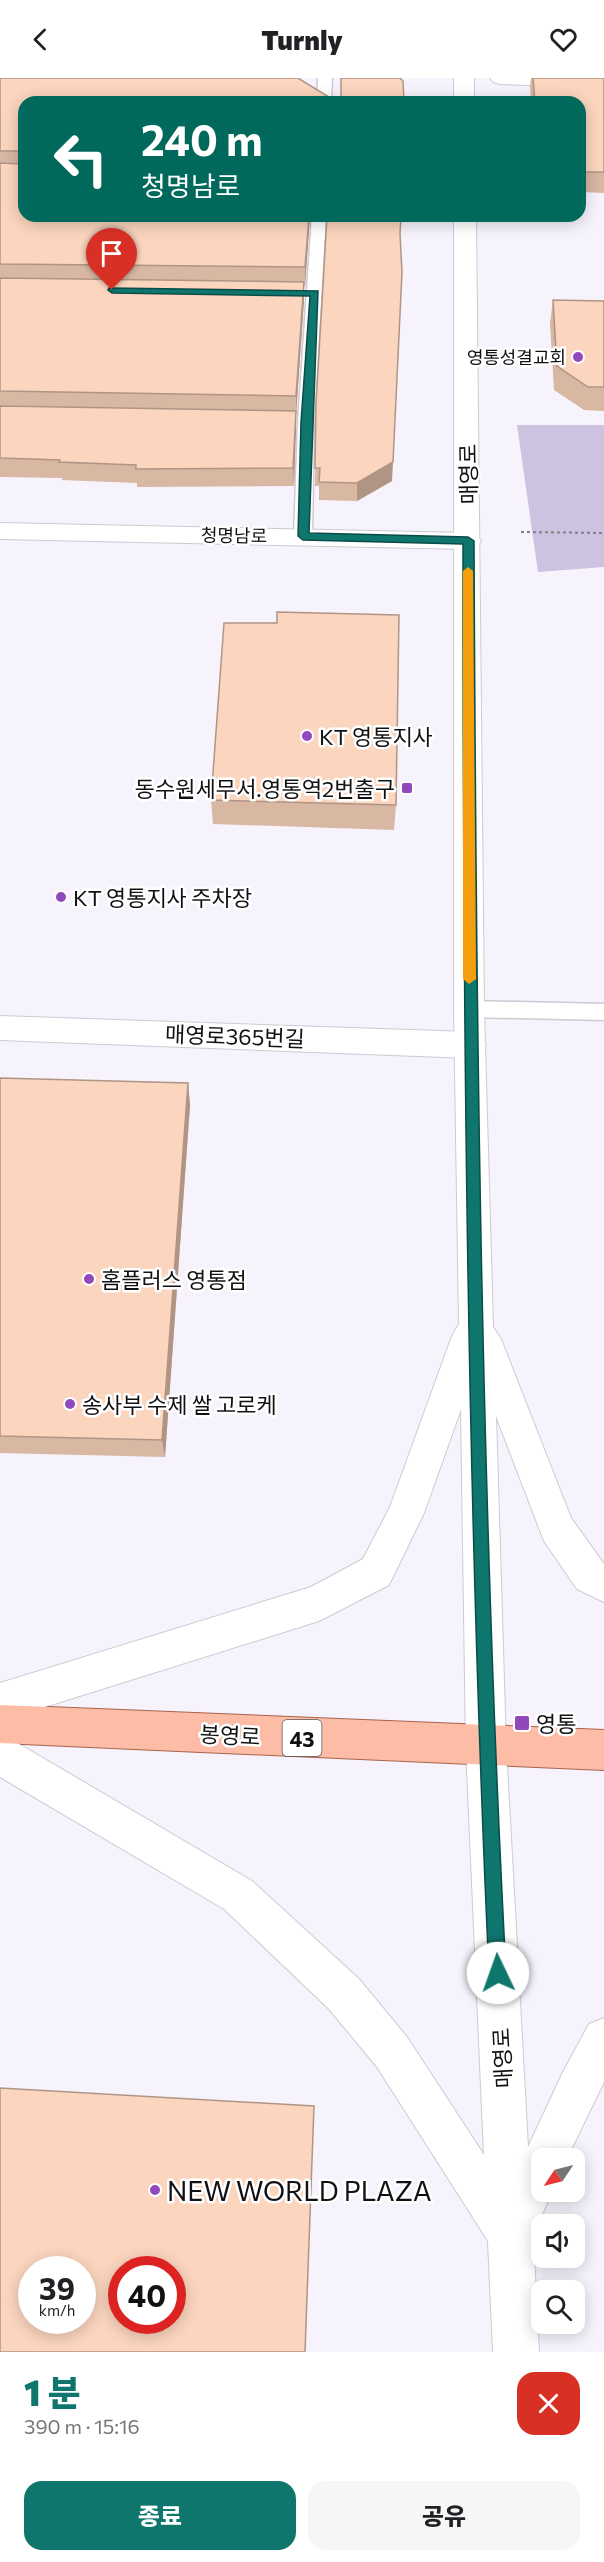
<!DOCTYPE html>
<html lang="ko">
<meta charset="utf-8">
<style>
:root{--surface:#fff;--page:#f6f6f6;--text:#202124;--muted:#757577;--accent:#0f766e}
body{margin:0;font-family:Commissioner,"Noto Sans KR",sans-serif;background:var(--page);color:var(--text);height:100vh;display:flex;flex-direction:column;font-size:22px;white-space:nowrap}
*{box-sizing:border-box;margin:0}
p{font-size:20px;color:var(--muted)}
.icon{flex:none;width:33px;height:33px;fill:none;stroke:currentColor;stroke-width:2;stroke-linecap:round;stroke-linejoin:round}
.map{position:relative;height:2274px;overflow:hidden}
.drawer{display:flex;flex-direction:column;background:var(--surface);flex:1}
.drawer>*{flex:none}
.banner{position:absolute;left:18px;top:18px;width:568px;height:126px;border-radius:18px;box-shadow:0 3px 15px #0003;background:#00695c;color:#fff;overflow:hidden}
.needle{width:39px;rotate:235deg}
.tools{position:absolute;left:531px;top:2070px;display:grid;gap:12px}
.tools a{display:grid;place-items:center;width:54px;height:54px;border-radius:12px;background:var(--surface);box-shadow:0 3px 15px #0003;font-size:30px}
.speed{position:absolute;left:18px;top:2178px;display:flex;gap:12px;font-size:30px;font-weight:700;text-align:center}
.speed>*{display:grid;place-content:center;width:78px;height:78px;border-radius:50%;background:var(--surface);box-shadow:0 3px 15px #0003;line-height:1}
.speed small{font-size:15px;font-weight:400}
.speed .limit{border:9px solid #d22;background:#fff;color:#111}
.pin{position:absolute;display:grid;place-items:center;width:51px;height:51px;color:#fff;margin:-62px -26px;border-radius:50% 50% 50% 0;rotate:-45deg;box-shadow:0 0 6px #0007}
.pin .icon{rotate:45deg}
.me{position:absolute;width:66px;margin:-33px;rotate:357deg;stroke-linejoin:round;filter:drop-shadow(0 0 4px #0008)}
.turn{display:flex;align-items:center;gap:21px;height:126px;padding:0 24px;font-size:27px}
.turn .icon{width:78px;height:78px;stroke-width:2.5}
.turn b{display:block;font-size:42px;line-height:51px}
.round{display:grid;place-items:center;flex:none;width:63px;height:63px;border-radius:18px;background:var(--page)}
.headline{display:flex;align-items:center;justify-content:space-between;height:102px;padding:0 24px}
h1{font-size:36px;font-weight:800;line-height:45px;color:var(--accent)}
.primary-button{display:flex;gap:12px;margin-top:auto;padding:12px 24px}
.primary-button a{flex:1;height:69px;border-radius:18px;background:var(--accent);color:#fff;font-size:24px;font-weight:800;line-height:69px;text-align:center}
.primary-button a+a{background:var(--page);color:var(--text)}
header{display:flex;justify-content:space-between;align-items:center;height:78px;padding:0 24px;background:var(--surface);font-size:27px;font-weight:800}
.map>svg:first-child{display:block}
.green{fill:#cdc2e0}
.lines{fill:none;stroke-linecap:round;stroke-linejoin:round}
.service-casing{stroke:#cdcad3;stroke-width:3}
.minor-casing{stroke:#cdcad3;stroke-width:2}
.tertiary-casing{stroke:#cdcad3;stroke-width:2}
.primary-casing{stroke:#a8634c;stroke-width:2}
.path{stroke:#828086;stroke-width:2;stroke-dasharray:3 3;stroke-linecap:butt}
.service{fill:#fff;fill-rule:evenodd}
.minor{fill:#fff;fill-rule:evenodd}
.tertiary{fill:#fff;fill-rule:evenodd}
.primary{fill:#fcbca6;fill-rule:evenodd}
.wall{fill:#d8b7a3}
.shaded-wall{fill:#b09585}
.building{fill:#fbd5be;stroke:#b09585;stroke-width:1.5;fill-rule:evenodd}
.route{fill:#0f766e;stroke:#0a4d48;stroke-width:1.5}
.slow{fill:#f59e0b}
.poi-dot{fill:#9048bb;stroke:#fff;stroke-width:2}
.labels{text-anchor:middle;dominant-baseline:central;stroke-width:5;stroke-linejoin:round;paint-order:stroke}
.far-poi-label{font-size:18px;fill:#111013;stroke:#fff;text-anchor:end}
.far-street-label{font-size:18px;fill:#111013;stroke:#fff}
.shield{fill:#fff;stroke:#58585a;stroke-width:1.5}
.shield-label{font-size:21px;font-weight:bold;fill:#111013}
.street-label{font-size:22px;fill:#111013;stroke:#fff}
.poi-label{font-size:22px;fill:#111013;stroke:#fff;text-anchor:start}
.near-poi-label{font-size:27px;fill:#111013;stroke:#fff;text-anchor:start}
</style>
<header><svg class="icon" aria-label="back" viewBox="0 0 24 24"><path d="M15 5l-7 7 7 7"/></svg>Turnly<svg class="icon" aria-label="heart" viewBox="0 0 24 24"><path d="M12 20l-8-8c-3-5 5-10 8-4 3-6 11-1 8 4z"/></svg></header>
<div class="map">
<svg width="604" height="2274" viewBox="0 0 604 2274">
<rect width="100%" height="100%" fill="#f7f3fd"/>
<!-- green -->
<path class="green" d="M517 347H604V489L538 494Z"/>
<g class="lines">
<!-- service casing -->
<g class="service-casing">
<path id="service" d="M318 0H332L331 24H317Z
M312 138H326L314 344 312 458 309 462H297L294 458 298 344Z
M469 923 604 926V942L469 939 462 937 459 931 462 925Z"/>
</g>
<!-- minor casing -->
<g class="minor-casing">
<path id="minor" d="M490 0H604V10L500 6 493 4Z
M0 445 468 455 477 457 481 463 477 469 468 471 0 461Z
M0 938 470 954 481 958 486 967 481 976 470 980 0 962Z"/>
</g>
<!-- tertiary casing -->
<g class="tertiary-casing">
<path id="tertiary" d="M454 0H474V24H454Z
M454 138H476L484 931 493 1249 501 1261 571 1440 604 1486V1524L577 1511 544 1463 496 1338 506 1669 528 2069 563 1994 589 1946 604 1940V2004L567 2080H542V2114H552L533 2157 539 2274H493L488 2163 377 1989 329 1931 224 1831 0 1699V1657L14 1663 252 1803 359 1901 407 1959 484 2077 466 1669 461 1331 424 1435 389 1507 319 1543 0 1643V1605L311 1509 363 1481 390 1429 452 1258 459 1246 454 931Z"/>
</g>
<!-- primary casing -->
<g class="primary-casing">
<path id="primary" d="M0 1627 604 1652V1692L0 1665Z"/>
</g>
<!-- path -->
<path class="path" d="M521 454 604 455"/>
<!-- service -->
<use href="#service" class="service"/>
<!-- minor -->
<use href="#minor" class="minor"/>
<!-- tertiary -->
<use href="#tertiary" class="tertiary"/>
<!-- primary -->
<use href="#primary" class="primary"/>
</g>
<!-- wall -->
<path class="wall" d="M0 0 24 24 310 138 305 208H304V222L296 337 294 408 137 409V405L62 402V400L0 399Z
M531 0H604V115L580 114V24H531L530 9Z
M553 222 604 223V333L584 332 554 312 550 245Z
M316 326 392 403 357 423 319 422V408H315Z
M211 722 396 727 394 752 213 746Z
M0 1000 188 1005 190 1027 165 1379 0 1375Z"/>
<!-- shaded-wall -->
<path class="shaded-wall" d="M309 138H310L305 208V189Z
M304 204V222L296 337V318Z
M296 333V351L294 408 293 390Z
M393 384 392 403 357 423V405Z
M188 1005 190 1027 165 1379 162 1362Z"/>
<!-- building -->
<path class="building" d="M0 0H298L337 24H24V138H309L305 189 0 186V85L21 86 24 76 22 73H0Z
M341 0H400L403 3 404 24H341Z
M533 0H604V94H580V24H535Z
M327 138H401L400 156 402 194 393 384 357 405 319 404 320 390H315L316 326Z
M0 200 304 204 296 318 0 313Z
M553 222 604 223V309H588L557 288Z
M0 328 296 333 293 390 136 391V387L59 384 60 382 0 380Z
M277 534 399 537 396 727 211 722 224 545H277Z
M0 1000 188 1005 162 1362 0 1358Z
M0 2010 314 2028 305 2274H0ZM32 2192H82V2242H32ZM122 2192H172V2242H122Z"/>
<!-- route -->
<path class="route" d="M109 210 318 213 309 455 468 459 474 463C476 941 481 1418 506 1895L504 1901 498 1904 492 1901 489 1895C467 1419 463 943 463 466L303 462 298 458 301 344 310 218 112 215 108 212Z"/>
<!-- slow -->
<path class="slow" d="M468 489 473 493 476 901 469 906 463 901V493Z"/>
<!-- markers -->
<g class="poi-dot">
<circle cx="578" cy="279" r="6"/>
<circle cx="307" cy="658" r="6"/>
<rect x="401" y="704" width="12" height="12" rx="3"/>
<circle cx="61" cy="819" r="6"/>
<circle cx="89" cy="1201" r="6"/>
<circle cx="70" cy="1326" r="6"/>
<rect x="514" y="1637" width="16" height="16" rx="3"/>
<circle cx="155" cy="2112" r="6"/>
</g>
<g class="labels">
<!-- far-poi labels -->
<g class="far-poi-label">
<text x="566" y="279">영통성결교회</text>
</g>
<!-- far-street labels -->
<g class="far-street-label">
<text transform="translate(234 457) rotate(1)">청명남로</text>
</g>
<!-- shield labels -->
<rect class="shield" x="282.5" y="1642" width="39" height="36" rx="4.5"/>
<g class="shield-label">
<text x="302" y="1660">43</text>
</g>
<!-- street labels -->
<g class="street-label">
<text transform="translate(468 396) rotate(-91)">매영로</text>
<text transform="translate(235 958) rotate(2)">매영로365번길</text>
<text transform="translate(230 1657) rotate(3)">봉영로</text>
<text transform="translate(502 1980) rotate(-93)">매영로</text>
</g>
<!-- poi labels -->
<g class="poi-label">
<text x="319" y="658">KT 영통지사</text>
<text x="395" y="710" text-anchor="end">동수원세무서.영통역2번출구</text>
<text x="73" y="819">KT 영통지사 주차장</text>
<text x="101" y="1201">홈플러스 영통점</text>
<text x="82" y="1326">송사부 수제 쌀 고로케</text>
<text x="536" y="1645">영통</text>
</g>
<!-- near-poi labels -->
<g class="near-poi-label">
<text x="167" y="2112">NEW WORLD PLAZA</text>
</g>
</g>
</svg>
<div class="tools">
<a><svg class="needle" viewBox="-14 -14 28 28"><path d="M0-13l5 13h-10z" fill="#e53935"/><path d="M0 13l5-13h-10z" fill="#757577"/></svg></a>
<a><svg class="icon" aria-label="sound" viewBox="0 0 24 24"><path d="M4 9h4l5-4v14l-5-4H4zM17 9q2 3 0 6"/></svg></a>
<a><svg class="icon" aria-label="search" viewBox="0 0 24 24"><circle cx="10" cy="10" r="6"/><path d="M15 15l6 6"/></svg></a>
</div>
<div class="speed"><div>39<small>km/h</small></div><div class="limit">40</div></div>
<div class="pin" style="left:112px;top:212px;background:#d93025"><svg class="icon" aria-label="arrive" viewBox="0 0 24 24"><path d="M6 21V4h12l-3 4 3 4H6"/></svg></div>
<svg class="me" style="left:498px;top:1895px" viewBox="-20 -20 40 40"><circle r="19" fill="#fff"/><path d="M0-13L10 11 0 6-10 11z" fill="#0f766e"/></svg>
<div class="banner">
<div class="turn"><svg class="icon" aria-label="left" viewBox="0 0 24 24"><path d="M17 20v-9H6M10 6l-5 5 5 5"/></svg><div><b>240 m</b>청명남로</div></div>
</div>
</div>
<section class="drawer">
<div class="headline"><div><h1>1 분</h1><p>390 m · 15:16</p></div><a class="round" style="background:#d93025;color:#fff"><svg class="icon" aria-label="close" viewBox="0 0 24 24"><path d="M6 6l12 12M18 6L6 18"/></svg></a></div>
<div class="primary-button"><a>종료</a><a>공유</a></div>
</section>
